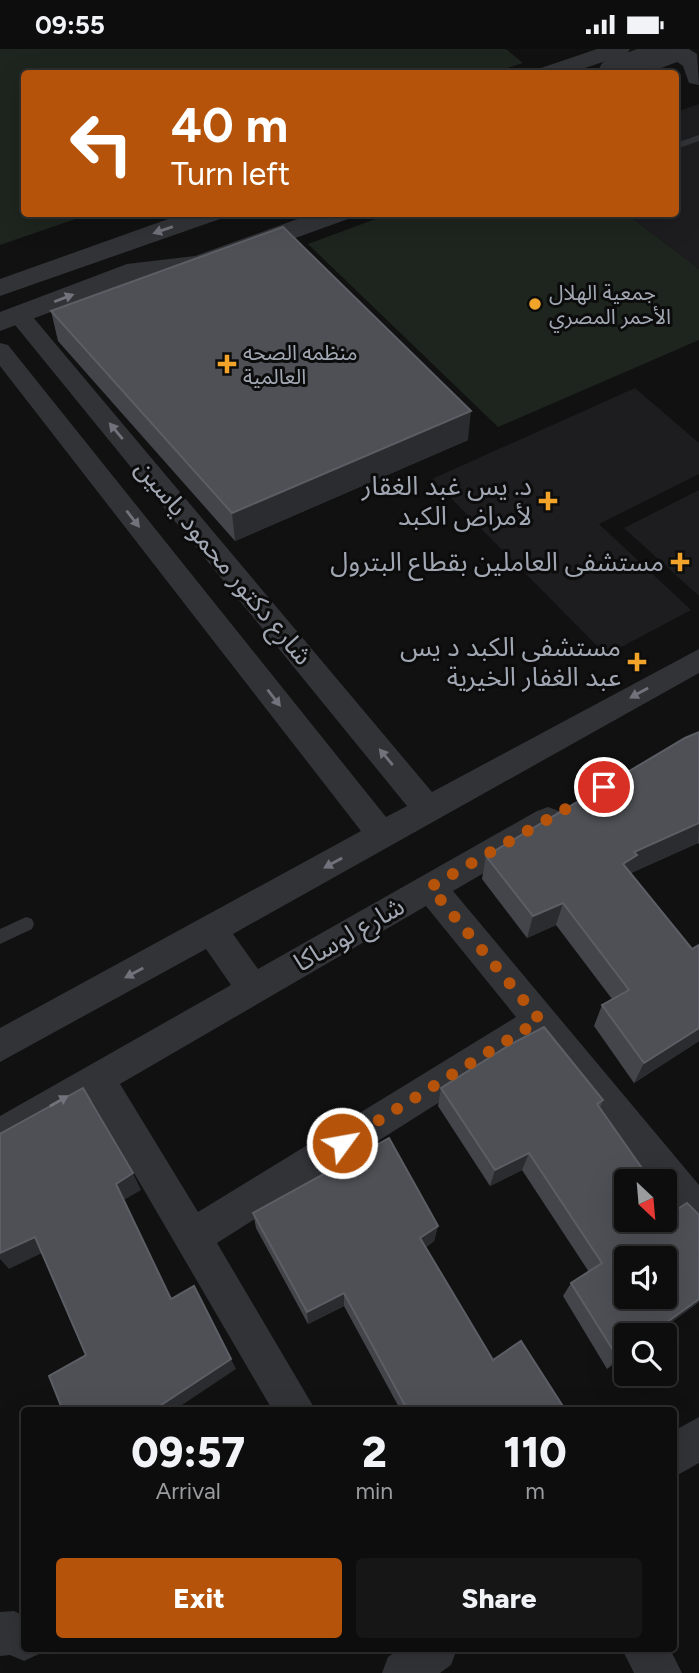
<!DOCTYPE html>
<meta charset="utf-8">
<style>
:root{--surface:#0d0d0e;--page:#161617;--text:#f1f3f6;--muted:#9a9c9e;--line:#2d2d2e;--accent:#b45309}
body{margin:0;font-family:Figtree,"Noto Sans Arabic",sans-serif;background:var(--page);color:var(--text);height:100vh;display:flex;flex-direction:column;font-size:26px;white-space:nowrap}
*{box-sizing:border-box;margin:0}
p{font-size:23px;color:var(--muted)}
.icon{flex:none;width:38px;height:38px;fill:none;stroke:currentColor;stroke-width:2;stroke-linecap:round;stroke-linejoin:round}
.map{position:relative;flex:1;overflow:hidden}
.sheet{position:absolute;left:21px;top:1358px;width:656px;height:245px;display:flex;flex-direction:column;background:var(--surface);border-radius:7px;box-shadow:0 7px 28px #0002,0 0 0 2px var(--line)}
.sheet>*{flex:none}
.banner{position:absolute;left:21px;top:21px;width:658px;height:147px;border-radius:7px;box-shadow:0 7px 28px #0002,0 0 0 2px var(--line);background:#b45309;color:#fff;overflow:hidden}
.needle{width:46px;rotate:154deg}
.controls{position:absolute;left:614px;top:1120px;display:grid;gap:14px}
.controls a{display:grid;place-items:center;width:63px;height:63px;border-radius:7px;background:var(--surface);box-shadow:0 7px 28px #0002,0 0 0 2px var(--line);font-size:35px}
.pin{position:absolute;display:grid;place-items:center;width:60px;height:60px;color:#fff;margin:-30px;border:4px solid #fff;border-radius:50%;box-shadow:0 2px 7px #0007}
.me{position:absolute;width:77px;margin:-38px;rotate:58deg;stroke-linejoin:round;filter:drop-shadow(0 0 5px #0008)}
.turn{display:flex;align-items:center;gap:24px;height:147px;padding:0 35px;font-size:32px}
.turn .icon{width:91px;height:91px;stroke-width:2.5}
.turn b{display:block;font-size:49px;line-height:60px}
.eta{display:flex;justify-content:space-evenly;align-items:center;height:119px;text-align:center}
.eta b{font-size:42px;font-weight:800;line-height:49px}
.primary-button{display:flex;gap:14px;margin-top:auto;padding:14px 35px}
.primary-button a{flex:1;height:80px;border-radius:7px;background:var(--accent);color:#fff;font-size:28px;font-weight:800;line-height:80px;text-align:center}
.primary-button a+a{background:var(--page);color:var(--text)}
.status{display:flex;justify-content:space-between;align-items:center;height:49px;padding:0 35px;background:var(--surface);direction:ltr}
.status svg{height:19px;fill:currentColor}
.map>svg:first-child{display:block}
.built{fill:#1d1d1f}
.green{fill:#1d251e}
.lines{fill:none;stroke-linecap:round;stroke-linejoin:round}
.service{fill:#323337;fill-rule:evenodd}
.minor{fill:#323337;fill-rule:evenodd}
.tertiary{fill:#323337;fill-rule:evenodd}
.tertiary-bridge{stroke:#323337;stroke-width:26}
.wall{fill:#44454a}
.shaded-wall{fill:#2b2c2f}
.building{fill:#4e5055;stroke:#5b5e64;stroke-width:2;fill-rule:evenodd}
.oneway{fill:#70737b}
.route{stroke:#b45309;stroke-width:12;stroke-dasharray:0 21.6}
.poi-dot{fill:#f2a42a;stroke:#0c0c0d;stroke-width:2.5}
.labels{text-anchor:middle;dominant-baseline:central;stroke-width:6;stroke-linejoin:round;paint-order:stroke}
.far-poi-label{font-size:21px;fill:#a2a8b3;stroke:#0c0c0d;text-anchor:start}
.poi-label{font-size:26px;fill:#a2a8b3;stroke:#0c0c0d;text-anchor:end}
.street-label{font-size:26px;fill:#a2a8b3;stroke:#0c0c0d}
</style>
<div class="status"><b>09:55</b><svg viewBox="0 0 49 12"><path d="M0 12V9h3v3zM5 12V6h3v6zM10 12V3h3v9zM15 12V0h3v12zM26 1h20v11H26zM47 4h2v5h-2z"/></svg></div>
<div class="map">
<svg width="699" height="1624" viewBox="0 0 699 1624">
<rect width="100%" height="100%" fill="#111112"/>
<!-- built -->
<path class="built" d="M699 55V220L627 165 676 164V63Z
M635 339 699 394V425L599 475 691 561 606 606 432 430Z
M699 441V547L624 479Z"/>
<!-- green -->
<path class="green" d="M0 0H506L523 14 492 24H24V164L90 165 0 196Z
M389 165H627L699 220V291L498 378 308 195Z"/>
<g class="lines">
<!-- service -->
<path class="service" d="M699 86V92L676 100V94Z
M26 868 32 870 34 875 32 880 0 895V880Z"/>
<!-- minor -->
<path class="minor" d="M19 259 27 261 432 743 699 600V624L233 885 258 920 537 762 548 758 559 762 563 771 559 780 453 842 699 1136V1183L686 1178 665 1152V1132H649L536 992 217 1194 316 1362H273L92 1052 0 1103V1067L231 936 206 900 0 1013V979L361 782 0 317V294L8 296 386 768 407 757 11 271 8 266 11 261ZM426 857 516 968 198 1163 120 1035Z
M699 1368V1414L674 1428V1382Z
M14 1562 24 1567V1600H42L39 1605 24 1612 10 1606 0 1607V1563Z
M400 1600H457L451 1616 440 1624H382L388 1608Z
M622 1600H670L682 1624H634Z"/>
<!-- tertiary -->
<path class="tertiary" d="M597 0H630L627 5 570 24H537L541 19Z
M659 0H689L697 5 699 36 689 34 683 17Z
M185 164H224L220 170 0 247V230Z
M314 164H352L348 170 207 221 142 229 0 282V263L127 215 195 207Z"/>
<!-- tertiary-bridge -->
<path class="tertiary-bridge" d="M612 23 675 0"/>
</g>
<!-- wall -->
<path class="wall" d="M51 262 468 391 235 492 58 292Z
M699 683V795L698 794 631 824 699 992 634 1034 594 977 602 956 612 950 556 876 527 889 482 830 486 807Z
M441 1039 603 1051 600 1059 673 1163 699 1166V1253L654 1286H626V1306L607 1320 563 1247 571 1234 589 1223 522 1121 490 1137 438 1057Z
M253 1164 438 1177 434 1192 426 1198 493 1311 566 1362H401L344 1257 308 1275 256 1179Z"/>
<!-- shaded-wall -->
<path class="shaded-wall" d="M471 362 468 391 235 492 232 464Z
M699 774 698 794 631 824 623 815 634 803Z
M563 854 556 876 527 889 533 867Z
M699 979V992L634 1034 644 1014Z
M529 1104 522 1121 490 1137 495 1121Z
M133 1124 141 1141 124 1151 116 1135Z
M438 1177 434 1192 418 1203 420 1189Z
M35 1188 46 1202 9 1220 0 1210V1204Z
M344 1244V1257L308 1275 307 1263Z
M699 1250V1253L654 1286H649Z
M626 1302V1306L607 1320 618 1309Z
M231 1310 236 1320 173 1362H152Z"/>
<!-- building -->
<path class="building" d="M283 178 471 362 232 464 51 262Z
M699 683V774L634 803 637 806 623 815 692 900 699 896V979L644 1014 602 956 629 941 563 854 533 867 486 807 685 689Z
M544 978 603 1051 597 1055 651 1132H626V1171H665V1152L673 1163 687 1154 699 1166V1250L649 1286H626V1302L618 1309 571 1234 602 1214 529 1104 495 1121 441 1039 511 995ZM626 1209H665V1248H626Z
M83 1039 133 1124 116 1135 171 1250 194 1237 231 1310 152 1362H63L49 1327 86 1306 35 1188 0 1204V1085Z
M389 1089 438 1177 420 1189 493 1311 521 1292 566 1362H408L344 1244 307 1263 253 1164Z"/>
<!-- one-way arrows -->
<defs><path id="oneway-solid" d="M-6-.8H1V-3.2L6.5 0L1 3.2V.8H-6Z" transform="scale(1.75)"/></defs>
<g class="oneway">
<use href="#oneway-solid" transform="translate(163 181) rotate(161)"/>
<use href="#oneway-solid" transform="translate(64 249) rotate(-21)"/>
<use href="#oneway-solid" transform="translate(116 382) rotate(-130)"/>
<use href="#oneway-solid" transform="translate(133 470) rotate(52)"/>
<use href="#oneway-solid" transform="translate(639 644) rotate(151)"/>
<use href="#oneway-solid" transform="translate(274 649) rotate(52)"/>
<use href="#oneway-solid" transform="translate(386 708) rotate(-130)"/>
<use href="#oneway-solid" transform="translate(333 814) rotate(151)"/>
<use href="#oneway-solid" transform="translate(134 924) rotate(152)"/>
<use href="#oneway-solid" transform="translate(59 1052) rotate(-30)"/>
</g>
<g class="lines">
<!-- route -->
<path class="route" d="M342 1094 540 971 430 838 604 738"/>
</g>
<!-- markers -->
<g class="poi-dot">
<circle cx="535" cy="255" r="7"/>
<path d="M223.5 304.5h7v7h7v7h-7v7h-7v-7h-7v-7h7z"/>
<path d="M544.5 441.5h7v7h7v7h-7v7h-7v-7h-7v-7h7z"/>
<path d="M676.5 502.5h7v7h7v7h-7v7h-7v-7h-7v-7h7z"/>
<path d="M633.5 602.5h7v7h7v7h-7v7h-7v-7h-7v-7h7z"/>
</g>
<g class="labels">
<!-- far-poi labels -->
<g class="far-poi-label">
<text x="549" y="243">جمعية الهلال<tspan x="549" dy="24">الأحمر المصري</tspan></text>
<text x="243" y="303">منظمه الصحه<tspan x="243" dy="24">العالمية</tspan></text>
</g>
<!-- poi labels -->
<g class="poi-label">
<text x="532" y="437">د. يس غبد الغقار<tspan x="532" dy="30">لأمراض الكبد</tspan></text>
<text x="664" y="513">مستشفى العاملين بقطاع البترول</text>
<text x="621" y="598">مستشفى الكبد د يس<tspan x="621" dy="30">عبد الغفار الخيرية</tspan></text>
</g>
<!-- street labels -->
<g class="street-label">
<text transform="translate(224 513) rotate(50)">شارع دكتور محمود ياسين</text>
<text transform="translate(349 885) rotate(-30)">شارع لوساكا</text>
</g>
</g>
</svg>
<div class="controls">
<a><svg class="needle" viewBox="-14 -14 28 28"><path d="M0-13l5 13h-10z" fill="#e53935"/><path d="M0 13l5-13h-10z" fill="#9a9c9e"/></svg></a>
<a><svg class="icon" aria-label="sound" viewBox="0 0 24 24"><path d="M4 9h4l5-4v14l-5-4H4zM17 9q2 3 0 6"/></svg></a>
<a><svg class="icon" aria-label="search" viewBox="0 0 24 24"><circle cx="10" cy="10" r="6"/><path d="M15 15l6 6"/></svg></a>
</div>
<div class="pin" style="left:604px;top:738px;background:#d93025"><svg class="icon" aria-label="arrive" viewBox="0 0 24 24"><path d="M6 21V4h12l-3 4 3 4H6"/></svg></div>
<svg class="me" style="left:342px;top:1094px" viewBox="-20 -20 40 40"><circle r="17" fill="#b45309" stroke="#fff" stroke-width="3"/><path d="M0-11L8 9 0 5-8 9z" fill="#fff"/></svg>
<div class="banner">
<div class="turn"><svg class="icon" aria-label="left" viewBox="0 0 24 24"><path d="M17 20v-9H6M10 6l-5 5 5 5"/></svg><div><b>40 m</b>Turn left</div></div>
</div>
<section class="sheet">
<div class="eta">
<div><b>09:57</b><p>Arrival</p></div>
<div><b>2</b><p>min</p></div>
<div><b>110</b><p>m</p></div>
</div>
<div class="primary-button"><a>Exit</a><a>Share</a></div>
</section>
</div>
